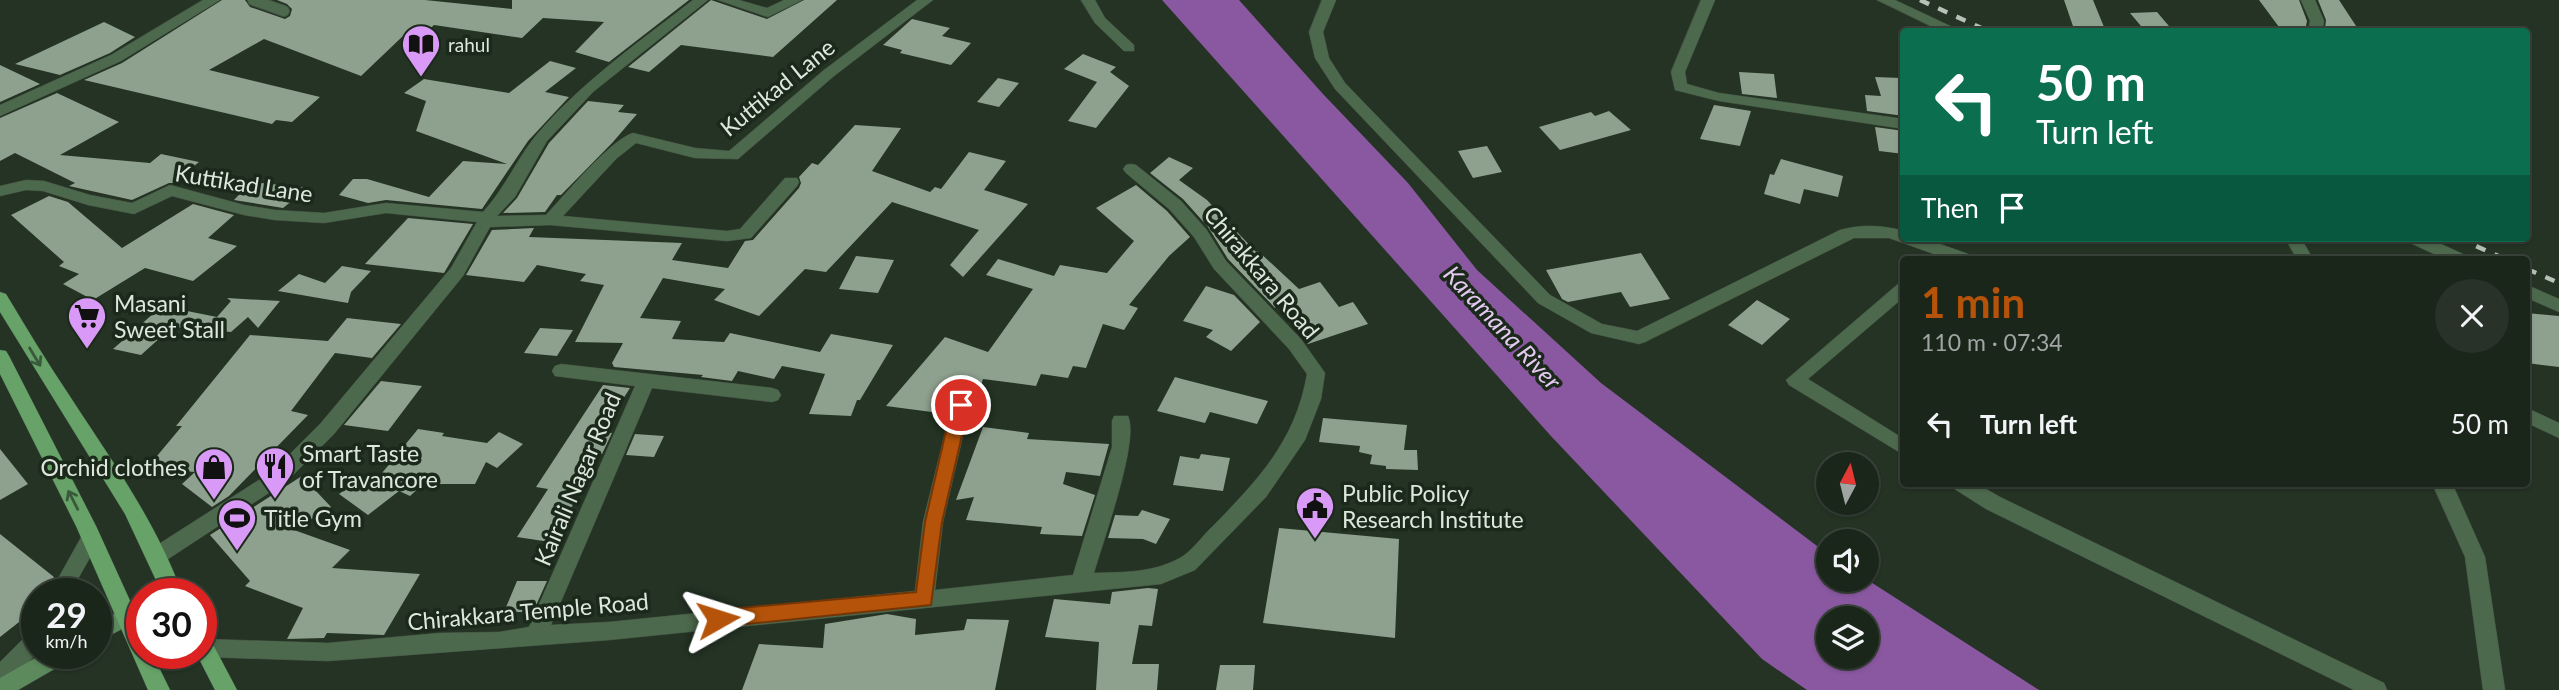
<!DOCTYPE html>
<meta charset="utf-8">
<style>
:root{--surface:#1b261b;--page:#283228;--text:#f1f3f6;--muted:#a0a5a3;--line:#39433a;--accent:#b45309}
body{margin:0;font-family:Lato,sans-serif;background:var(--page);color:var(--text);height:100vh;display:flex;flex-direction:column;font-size:26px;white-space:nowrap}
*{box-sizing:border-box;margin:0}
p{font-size:23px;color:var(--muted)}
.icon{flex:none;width:38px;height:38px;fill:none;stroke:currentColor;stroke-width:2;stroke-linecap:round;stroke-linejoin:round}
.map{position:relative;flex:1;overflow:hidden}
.details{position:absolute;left:1900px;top:256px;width:630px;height:231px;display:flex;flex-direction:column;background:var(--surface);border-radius:7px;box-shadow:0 2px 5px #0004,0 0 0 2px var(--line)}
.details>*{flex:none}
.guide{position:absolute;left:1900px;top:28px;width:630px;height:214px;border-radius:7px;box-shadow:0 2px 5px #0004,0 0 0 2px var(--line);background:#0b6e4f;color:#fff;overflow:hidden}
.needle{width:46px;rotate:7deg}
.buttons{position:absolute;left:1816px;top:452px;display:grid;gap:14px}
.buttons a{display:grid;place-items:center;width:63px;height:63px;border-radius:50%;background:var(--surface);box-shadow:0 2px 5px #0004,0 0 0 2px var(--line);font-size:35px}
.speed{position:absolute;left:21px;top:578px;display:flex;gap:14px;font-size:35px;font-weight:700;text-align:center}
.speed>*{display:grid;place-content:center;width:91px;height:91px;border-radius:50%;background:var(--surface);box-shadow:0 2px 5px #0004,0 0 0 2px var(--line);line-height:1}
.speed small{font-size:18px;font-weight:400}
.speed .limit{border:10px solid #d22;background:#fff;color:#111}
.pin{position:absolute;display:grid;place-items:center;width:60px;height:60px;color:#fff;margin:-30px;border:4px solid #fff;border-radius:50%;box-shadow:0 2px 7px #0007}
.me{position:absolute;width:77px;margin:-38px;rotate:84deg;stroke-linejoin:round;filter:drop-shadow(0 0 5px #0008)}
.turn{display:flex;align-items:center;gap:24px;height:147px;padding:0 21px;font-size:32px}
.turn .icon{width:91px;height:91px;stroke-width:2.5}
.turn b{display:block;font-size:49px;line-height:60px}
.then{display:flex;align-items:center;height:66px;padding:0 21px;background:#0003;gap:14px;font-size:26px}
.round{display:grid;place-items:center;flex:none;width:74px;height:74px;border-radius:37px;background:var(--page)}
.summary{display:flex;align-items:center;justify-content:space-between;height:119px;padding:0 21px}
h1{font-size:42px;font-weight:700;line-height:52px;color:var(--accent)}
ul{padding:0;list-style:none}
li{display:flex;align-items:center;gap:21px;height:98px;padding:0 21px}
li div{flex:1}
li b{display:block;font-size:26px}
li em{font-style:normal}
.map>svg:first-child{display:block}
.water{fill:#8a58a1;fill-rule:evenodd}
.building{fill:#8ea08e}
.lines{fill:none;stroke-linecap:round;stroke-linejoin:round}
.service-casing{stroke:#425042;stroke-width:12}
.minor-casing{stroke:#425042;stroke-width:1}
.tertiary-casing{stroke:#425042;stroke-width:1}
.secondary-casing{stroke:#425042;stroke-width:1}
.primary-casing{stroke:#425042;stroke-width:1}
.service{stroke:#4d694d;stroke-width:10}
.minor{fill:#4d694d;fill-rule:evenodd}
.tertiary{fill:#4d694d;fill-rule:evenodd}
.secondary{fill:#5c8a5d;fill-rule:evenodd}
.primary{fill:#67a369;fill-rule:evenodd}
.rail{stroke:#b7c1b7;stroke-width:4.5;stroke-dasharray:10 10;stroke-linecap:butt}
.oneway{stroke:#395a3a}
.route{fill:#b45309;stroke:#753606;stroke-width:2}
.labels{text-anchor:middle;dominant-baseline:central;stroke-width:7;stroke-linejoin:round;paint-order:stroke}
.far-poi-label{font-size:19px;fill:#dee7de;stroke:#1b291b;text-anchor:start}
.street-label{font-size:23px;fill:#dee7de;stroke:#1b291b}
.poi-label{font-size:23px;fill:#dee7de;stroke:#1b291b;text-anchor:start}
.water-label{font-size:24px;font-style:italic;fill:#e4c9f1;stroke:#1b291b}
</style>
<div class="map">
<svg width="2559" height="690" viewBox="0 0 2559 690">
<rect width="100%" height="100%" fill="#243324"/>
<!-- water -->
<path class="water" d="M1162 0H1239L1323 94 1408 183 1477 270 1601 383 1829 555V579H1866L2039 690H1807L1762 659 1550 435ZM1829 618H1867V656H1829Z"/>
<!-- building -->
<path class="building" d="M222 0H245L250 7 285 19 290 16 292 9 287 4 277 0H425L512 9V0H689L609 62 575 52 604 22 543 18 522 38 434 25 419 39 403 36 361 76 264 39 209 70 320 97 292 122 276 120 272 124 84 80 122 63Z
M711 0 767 19 804 0H837L773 57 681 45 649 72 628 67Z
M2064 0H2093L2106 32H2075Z
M2259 0H2299L2307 21 2306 26 2279 27Z
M2318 0H2339L2360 32 2325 29 2326 20Z
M2157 12 2174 32H2146L2130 13Z
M912 19 950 28 942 36 971 43 951 65 900 53 902 50 883 45Z
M104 22 135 37 110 53 60 75 15 64Z
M1083 54 1116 67 1110 72 1129 86 1096 128 1068 121 1097 82 1064 69Z
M550 61 576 68 545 92 569 97 528 141 482 209 386 200 368 203 339 195 353 179H367L429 197 463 161 507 164 416 131 426 101 404 93 424 79 509 93Z
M0 65 40 84 0 102Z
M1739 72 1774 74 1777 98 1742 94Z
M1875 77 1901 78 1904 86V116L1867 111 1865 95 1881 96Z
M998 78 1019 83 999 107 977 102Z
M57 93 119 122 60 155 150 163 161 154 199 162 173 183H169L132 200 69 186 75 183 15 153 0 161V118Z
M588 101 624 105 618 112 637 114 613 142 561 195H557L545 212 503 213 517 198 549 143Z
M1714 105 1751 111 1740 146 1700 139Z
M1609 111 1631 130 1560 150 1539 127 1591 112 1595 116Z
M855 125 901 128 872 171 930 192 935 187 941 189 969 152 1006 161 984 190 1028 204 963 277 950 265 979 230 892 202 826 272 805 269 759 316 714 300 725 289 663 278 640 318 681 321 672 339 724 342 730 333 820 352 831 334 893 345 860 400H857L851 416 809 414 825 374 782 366 774 379 738 371 732 381 701 377 703 375 614 367 612 363 623 343 575 342 604 285 580 281 586 274 537 265 524 282 466 275 492 230 534 228 529 237 682 243 672 260 728 268 745 241 753 240 799 188 801 183 799 177 812 163 818 165Z
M1875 127 1904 131V154L1879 151Z
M1487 146 1502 172 1473 178 1458 151Z
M1169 157 1193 168 1179 180 1207 200 1256 252 1258 251 1299 289 1320 282 1339 307 1353 302 1368 324 1308 344 1279 304 1275 308 1228 259 1208 227 1183 199 1150 173Z
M1781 159 1843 176 1838 197 1804 189 1800 204 1764 194 1770 174 1774 175Z
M251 182 308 188 283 208 234 200Z
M1136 185 1167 211 1190 237 1169 256 1129 305 1138 308 1124 330 1103 324 1086 368 1073 366 1068 378 1041 374 1036 386 983 379 971 416 972 404 967 397 953 399 947 414 886 406 945 337 988 352 1033 289 986 275 998 259 1054 276 1060 265 1107 273 1134 241 1096 208Z
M49 196 68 202 122 248 193 204 234 215 208 238 237 246 193 281 145 268 93 300 63 284 79 274 59 266 64 262 11 215Z
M408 218 473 224 444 273 365 264Z
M1641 253 1670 299 1630 307 1621 292 1568 302 1562 299 1546 270Z
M856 256 894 260 878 293 839 289Z
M342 266 371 271 351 292 348 303 278 291 299 274 325 283Z
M1206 286 1234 295 1260 322 1231 351 1206 337 1213 330 1183 321Z
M227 298 280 301 258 328 248 317 231 332 172 327 141 355 113 349 162 306 217 317 231 301Z
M1757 300 1790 319 1762 345 1728 325Z
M2527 313 2559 316V367L2527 363Z
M347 318 401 324 372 358 335 353 291 411 308 415 229 496 212 507 182 484 195 472 147 468 182 426H176L250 335 328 341Z
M540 328 573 330 557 356 524 353Z
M1175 377 1182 379 1268 401 1257 424 1210 412 1205 423 1157 411Z
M381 381 422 386 388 431 344 425Z
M603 385 630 388 602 432 612 433 602 454 595 453 567 499 576 500 550 542 517 537 548 489 536 487Z
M1323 418 1407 425 1404 450H1417L1418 470 1386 469V466L1370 464 1372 455 1359 452 1360 446 1319 442Z
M983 427 1029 433 1027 439 1109 444 1100 476 1066 472 1063 484 1095 495 1082 536 1040 534 1042 527 966 520 974 497 956 500Z
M418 429 444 433 442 436 487 443 499 432 523 444 497 468 486 462 475 484H423L410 496 399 491 368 515 339 494 363 477 373 484Z
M635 434 664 436 654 457 626 455Z
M0 449 28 484 0 500Z
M1201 454 1230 458 1223 491 1173 485 1180 456 1199 459Z
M302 476 331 507 294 530 350 550 332 568 420 574 384 635 327 633 324 638 287 639 303 608 245 586 250 581 210 535Z
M1142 510 1170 519 1156 544 1143 539 1108 538 1115 515 1138 516Z
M1279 528 1399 539 1395 638 1263 623Z
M0 534 54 577 43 593H37V608L0 637Z
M517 581H547L533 612H504Z
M1148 588 1158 589 1152 626 1139 625 1132 664H1159L1157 690H1096L1099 642 1045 637 1054 599 1110 604 1112 592Z
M887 614 916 619 915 635 964 630 967 619 1009 620 995 690H742L759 644 823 648 825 624Z
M1220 665H1255L1253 690H1216Z"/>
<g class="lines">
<!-- service casing -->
<g class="service-casing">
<path id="service" d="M253 0 284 11"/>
</g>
<!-- minor casing -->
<g class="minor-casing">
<path id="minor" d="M203 0H220L121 61 0 116V105L111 55Z
M693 0H708L593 92 547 141 515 197 497 216 546 215C564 196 610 140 633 133L695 148 729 151 824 70 917 0H933L834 76 738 159 695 158 636 143 616 159 563 216 727 231 740 229 785 178H797L799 182 797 186 751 238 727 241 550 225 490 227 463 276 334 434 287 481 165 561 158 563 151 561 148 555 151 549 273 471 320 424 451 268 477 222 386 213 324 223 275 220 244 215 172 196 134 214 88 205 43 191 26 190 0 196V186L26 180 44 181 90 195 132 203 170 185 244 205 275 210 324 213 386 203 483 212C506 187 517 158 538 133 583 81 639 42 693 0Z
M718 0H739L767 8 784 0H802L768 17Z
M1081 0H1095L1105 18 1134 45V51H1124L1095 23Z
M1322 0H1336L1323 32 1329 58 1345 83 1550 295 1602 324 1637 331 1840 230C1862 224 1882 225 1904 231V238H1923L1971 255 1973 259H1948L1889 238H1854L1645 342 1639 344 1591 333 1538 303 1335 89 1315 58 1309 32Z
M1701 0H1715L1685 72 1687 84 1719 93 1904 119V129L1719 101 1675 90 1671 72Z
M1877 0H1895L1963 32H1943Z
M1131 164 1136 165 1181 201 1206 229 1226 261 1301 339 1325 373 1321 399 1305 440 1266 497 1195 570 1161 584 609 640 328 661 205 657 198 655 201 653V640L205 639 328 643 440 633 499 632 529 627 635 386 555 376 552 371 555 366 561 364 772 388 778 390 781 395 778 400 772 402 652 388 551 625 609 622 915 591 923 522 952 405 955 400H967L970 405 943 522 935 590 1073 575 1112 447V421L1114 416H1128C1140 440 1102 544 1094 573 1123 572 1151 573 1178 559 1191 553 1202 536 1213 526 1258 480 1296 440 1307 374L1289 349 1214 269 1194 237 1169 209 1126 173 1123 169 1126 165Z
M2406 238H2428L2465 255 2467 259H2445L2408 242Z
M1904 282V297L1808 379 1904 439V455L1789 385 1786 380 1898 284Z
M2527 285 2559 299V312L2527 298Z
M2527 408 2559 423V438L2527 423Z
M1950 483H1976L2000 497 2384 683 2387 690H2354L1986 509 1953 488Z"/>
</g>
<!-- tertiary casing -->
<g class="tertiary-casing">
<path id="tertiary" d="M2301 0H2315L2324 21 2322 32H2308L2310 21Z
M2285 238H2301L2313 259H2297Z
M2432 483H2452L2485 557 2505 690H2483L2465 557Z
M91 530 98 532 101 538 70 593H50L84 532Z
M142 601V620L126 626 119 623 116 617 119 611Z
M37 629V653L8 684 0 687V662L30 632Z"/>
</g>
<!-- secondary casing -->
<g class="secondary-casing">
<path id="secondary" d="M126 608 133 611 136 617 133 623 96 643V623Z
M44 653H74L70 660 18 690H0V678Z"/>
</g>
<!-- primary casing -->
<g class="primary-casing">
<path id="primary" d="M0 292 6 294C27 329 48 364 71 398 112 461 156 522 182 593H162L125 514 0 312Z
M0 350 6 351 9 356 96 526 142 627V653H152L170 690H148L76 526 0 374Z
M201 633 208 635 237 690H215L196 653H201Z"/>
</g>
<!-- service -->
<use href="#service" class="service"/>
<!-- minor -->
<use href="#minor" class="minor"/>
<!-- tertiary -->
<use href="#tertiary" class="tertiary"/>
<!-- secondary -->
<use href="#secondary" class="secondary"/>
<!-- primary -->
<use href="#primary" class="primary"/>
<!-- rail -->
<path class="rail" d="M1920 0 1990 32
M2458 238 2505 259
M2527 269 2559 283"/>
</g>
<!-- one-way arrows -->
<defs><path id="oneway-shaft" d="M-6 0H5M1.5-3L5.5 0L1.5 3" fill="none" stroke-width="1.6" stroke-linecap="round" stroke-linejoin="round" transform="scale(1.75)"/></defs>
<g class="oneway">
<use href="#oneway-shaft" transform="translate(35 357) rotate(59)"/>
<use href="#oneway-shaft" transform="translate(73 500) rotate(-117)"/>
</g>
<!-- route -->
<path class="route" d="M961 399 969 405 942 522 931 605 718 627 711 624 708 619 711 613 718 610 916 592 925 522 952 405Z"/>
<!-- icons -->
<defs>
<g id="library-pin" transform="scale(2.0125)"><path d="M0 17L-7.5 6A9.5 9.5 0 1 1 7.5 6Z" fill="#d99af7" stroke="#1b291b"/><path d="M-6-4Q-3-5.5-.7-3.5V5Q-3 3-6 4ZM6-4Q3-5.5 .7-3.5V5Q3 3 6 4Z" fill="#111"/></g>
<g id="supermarket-pin" transform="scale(2.0125)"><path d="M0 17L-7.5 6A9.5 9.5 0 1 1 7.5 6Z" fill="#d99af7" stroke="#1b291b"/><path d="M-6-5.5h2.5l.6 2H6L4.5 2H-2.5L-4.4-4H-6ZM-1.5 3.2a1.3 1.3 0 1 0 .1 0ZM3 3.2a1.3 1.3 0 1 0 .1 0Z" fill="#111"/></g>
<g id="restaurant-pin" transform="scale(2.0125)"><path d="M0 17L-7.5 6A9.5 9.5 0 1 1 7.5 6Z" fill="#d99af7" stroke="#1b291b"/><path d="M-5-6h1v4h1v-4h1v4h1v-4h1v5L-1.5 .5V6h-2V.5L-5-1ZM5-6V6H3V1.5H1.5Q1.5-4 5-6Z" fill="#111"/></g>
<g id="shop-pin" transform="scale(2.0125)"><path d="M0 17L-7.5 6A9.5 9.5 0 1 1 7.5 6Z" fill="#d99af7" stroke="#1b291b"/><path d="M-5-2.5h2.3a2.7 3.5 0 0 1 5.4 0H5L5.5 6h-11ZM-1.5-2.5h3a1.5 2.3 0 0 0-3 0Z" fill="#111"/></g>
<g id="civic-pin" transform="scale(2.0125)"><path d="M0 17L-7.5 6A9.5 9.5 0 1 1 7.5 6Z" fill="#d99af7" stroke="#1b291b"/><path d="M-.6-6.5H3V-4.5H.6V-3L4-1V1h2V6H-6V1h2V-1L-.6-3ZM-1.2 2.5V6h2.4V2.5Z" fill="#111"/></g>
<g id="stadium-pin" transform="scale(2.0125)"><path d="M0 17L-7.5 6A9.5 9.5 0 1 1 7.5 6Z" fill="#d99af7" stroke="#1b291b"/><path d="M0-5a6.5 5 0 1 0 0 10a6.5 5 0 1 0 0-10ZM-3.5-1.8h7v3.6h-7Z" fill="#111"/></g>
</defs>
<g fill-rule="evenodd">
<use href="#library-pin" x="421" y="44"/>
<use href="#supermarket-pin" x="87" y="316"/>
<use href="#restaurant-pin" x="275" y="466"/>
<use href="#shop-pin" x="214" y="467"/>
<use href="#civic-pin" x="1315" y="506"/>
<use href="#stadium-pin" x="237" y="518"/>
</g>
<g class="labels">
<!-- far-poi labels -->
<g class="far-poi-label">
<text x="448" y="44">rahul</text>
</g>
<!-- street labels -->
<g class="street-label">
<text transform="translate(777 87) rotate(-39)">Kuttikad Lane</text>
<text transform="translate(244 183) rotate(9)">Kuttikad Lane</text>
<text transform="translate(1262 272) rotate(50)">Chirakkara Road</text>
<text transform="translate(577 479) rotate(-67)">Kairali Nagar Road</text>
<text transform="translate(528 611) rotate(-5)">Chirakkara Temple Road</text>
</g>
<!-- poi labels -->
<g class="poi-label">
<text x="114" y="303">Masani<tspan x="114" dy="26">Sweet Stall</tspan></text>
<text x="302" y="453">Smart Taste<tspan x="302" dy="26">of Travancore</tspan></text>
<text x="187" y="467" text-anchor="end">Orchid clothes</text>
<text x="1342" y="493">Public Policy<tspan x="1342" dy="26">Research Institute</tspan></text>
<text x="264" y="518">Title Gym</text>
</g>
<!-- water labels -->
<g class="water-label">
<text transform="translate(1503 327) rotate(47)">Karamana River</text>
</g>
</g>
</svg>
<div class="buttons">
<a><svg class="needle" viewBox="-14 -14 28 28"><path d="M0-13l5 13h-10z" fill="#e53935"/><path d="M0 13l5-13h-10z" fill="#a0a5a3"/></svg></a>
<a><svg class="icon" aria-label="sound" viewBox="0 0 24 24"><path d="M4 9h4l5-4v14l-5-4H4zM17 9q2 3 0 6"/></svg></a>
<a><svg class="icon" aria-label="layers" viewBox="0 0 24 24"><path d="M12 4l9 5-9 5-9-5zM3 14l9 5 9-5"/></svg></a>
</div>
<div class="speed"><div>29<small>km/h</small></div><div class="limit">30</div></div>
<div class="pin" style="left:961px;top:405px;background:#d93025"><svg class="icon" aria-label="arrive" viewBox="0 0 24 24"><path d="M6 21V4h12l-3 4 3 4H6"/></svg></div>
<svg class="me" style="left:718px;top:619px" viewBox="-20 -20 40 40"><path d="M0-17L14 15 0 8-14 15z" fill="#b45309" stroke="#fff" stroke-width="4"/></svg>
<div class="guide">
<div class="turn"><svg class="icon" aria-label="left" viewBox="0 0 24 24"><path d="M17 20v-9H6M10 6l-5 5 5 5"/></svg><div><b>50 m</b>Turn left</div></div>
<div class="then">Then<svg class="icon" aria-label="arrive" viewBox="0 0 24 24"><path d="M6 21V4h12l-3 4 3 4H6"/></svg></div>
</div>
<section class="details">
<div class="summary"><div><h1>1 min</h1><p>110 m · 07:34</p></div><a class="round"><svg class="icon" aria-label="close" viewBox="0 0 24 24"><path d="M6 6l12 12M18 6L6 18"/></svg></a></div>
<ul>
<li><svg class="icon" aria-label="left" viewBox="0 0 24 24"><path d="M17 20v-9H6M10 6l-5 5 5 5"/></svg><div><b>Turn left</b></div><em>50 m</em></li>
</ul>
</section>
</div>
